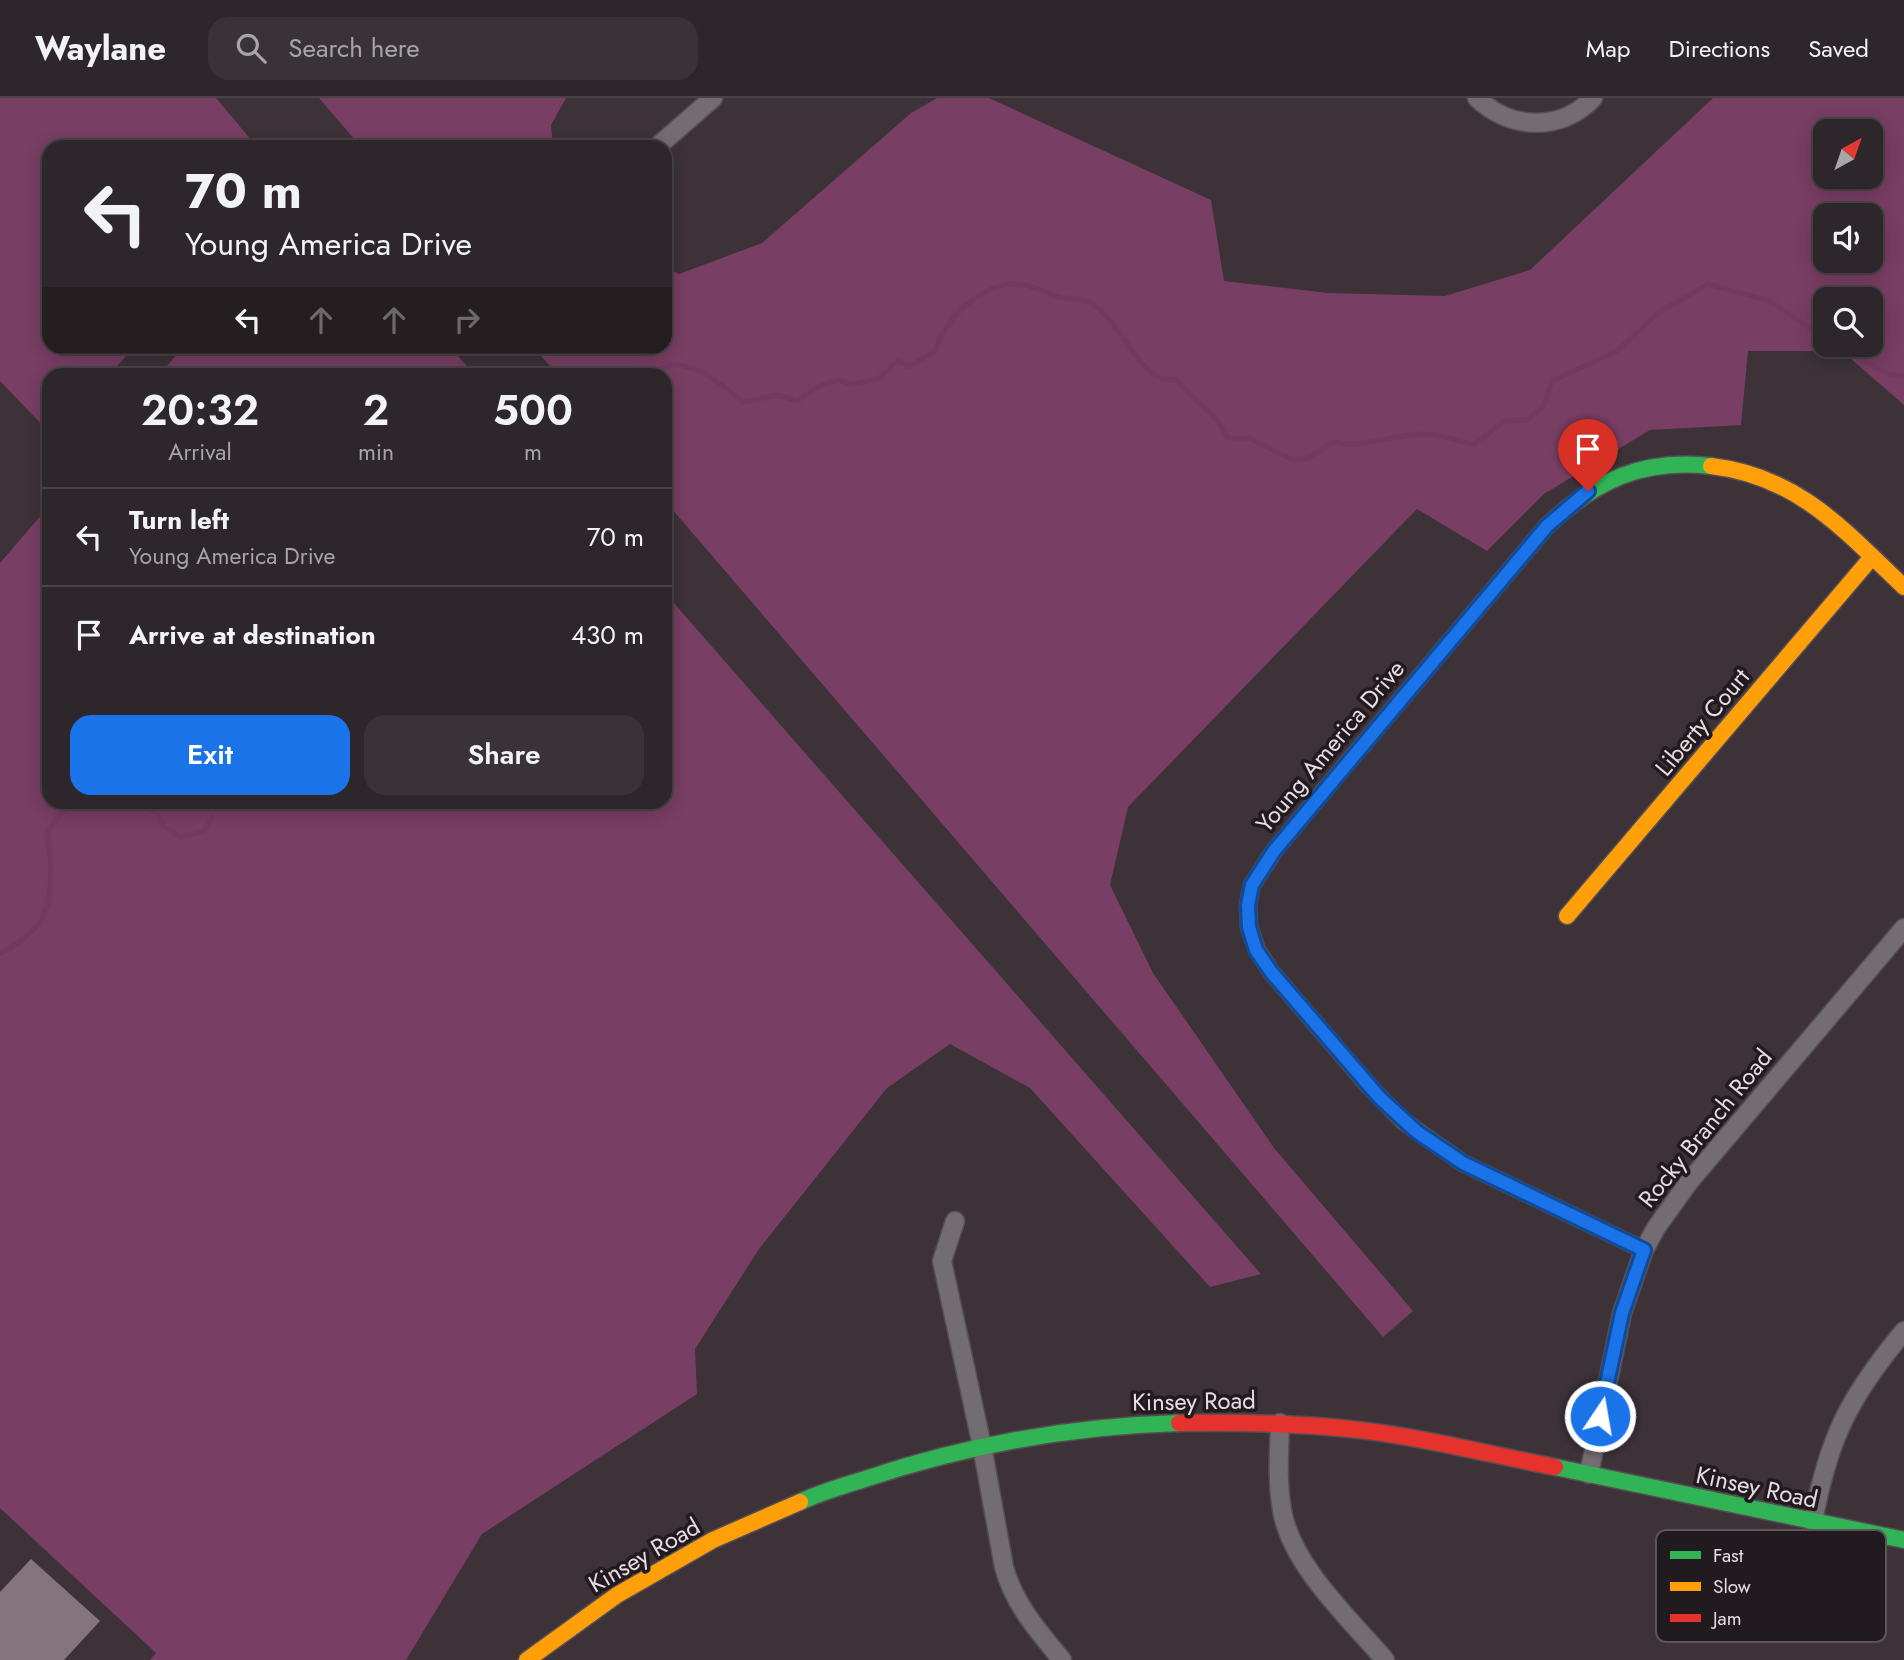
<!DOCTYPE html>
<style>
:root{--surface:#2d262a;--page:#393236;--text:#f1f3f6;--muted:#a7a5a8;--line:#484347;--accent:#1a73e8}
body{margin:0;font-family:Jost,sans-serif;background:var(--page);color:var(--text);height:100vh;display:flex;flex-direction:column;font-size:26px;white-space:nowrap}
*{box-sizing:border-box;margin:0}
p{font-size:23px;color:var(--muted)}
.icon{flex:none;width:38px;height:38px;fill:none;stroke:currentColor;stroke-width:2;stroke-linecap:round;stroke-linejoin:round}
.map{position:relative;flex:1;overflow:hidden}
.side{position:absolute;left:42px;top:270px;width:630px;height:441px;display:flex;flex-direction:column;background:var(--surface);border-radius:21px;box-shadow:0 4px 18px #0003,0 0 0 2px var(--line)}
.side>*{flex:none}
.hud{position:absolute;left:42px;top:42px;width:630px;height:214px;border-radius:21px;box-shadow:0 4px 18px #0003,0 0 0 2px var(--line);background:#2d262a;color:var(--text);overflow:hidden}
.needle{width:46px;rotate:40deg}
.tools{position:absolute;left:1813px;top:21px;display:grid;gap:14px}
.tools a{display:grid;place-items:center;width:70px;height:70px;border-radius:14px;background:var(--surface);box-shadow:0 4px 18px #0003,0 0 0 2px var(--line);font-size:35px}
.pin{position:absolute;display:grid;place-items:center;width:60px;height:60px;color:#fff;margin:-72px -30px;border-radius:50% 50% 50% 0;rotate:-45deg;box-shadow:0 0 7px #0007}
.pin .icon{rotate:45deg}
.me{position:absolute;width:77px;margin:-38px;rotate:12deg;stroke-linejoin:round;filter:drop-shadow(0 0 5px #0008)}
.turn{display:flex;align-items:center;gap:24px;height:147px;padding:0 28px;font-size:32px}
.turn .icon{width:91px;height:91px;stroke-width:2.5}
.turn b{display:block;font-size:49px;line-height:60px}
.lanes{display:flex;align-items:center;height:66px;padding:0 28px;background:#0003;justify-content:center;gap:35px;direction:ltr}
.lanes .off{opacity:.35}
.eta{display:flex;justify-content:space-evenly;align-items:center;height:119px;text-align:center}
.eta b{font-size:42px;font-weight:600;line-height:49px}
.cta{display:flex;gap:14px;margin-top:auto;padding:14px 28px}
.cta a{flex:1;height:80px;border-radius:21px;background:var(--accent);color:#fff;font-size:28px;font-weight:600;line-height:80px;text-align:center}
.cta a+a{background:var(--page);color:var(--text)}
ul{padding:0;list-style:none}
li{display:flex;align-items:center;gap:21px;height:98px;padding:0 28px;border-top:2px solid var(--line)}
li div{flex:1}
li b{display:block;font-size:26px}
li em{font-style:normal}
header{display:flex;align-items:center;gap:42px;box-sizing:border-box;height:98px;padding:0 35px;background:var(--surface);border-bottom:2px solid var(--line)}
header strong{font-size:33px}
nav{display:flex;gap:38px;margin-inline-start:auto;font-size:24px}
.search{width:490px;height:63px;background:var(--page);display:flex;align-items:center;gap:18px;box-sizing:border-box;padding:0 24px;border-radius:21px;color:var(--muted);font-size:26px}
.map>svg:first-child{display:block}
.forest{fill:#783e63;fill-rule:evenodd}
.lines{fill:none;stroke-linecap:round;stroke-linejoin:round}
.stream{stroke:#753961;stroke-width:5}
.building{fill:#85737e}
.street-casing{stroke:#564e52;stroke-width:21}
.fast-casing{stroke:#564e52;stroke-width:19}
.slow-casing{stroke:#564e52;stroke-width:19}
.jam-casing{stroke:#564e52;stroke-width:19}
.street{stroke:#736c70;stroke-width:18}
.fast{stroke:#30b455;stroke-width:16}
.slow{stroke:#ff9f0a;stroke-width:16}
.jam{stroke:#e5322d;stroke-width:16}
.route-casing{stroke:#114b97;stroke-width:18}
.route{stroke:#1a73e8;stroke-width:12}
.labels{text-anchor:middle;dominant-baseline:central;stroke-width:7;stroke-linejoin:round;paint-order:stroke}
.street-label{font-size:24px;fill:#e7dce2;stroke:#211a1e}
.key{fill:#211a1e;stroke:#5c5459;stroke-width:2}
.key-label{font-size:19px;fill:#e7dce2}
</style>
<header>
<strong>Waylane</strong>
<div class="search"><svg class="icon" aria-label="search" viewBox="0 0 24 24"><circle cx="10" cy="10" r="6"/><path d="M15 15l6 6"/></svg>Search here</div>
<nav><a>Map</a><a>Directions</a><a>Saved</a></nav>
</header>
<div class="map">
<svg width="1904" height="1562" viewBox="0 0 1904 1562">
<rect width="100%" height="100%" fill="#3c3238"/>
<!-- forest -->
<path class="forest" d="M0 0H216L257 49H49V248L134 249 110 276H49V334L0 283Z
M319 0H566L551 27 553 49H361Z
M937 0H989L1211 102 1224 183 1328 195 1445 198 1530 172 1713 0H1904V307L1842 253H1748L1741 327 1650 332 1544 396 1487 453 1417 411 1128 709 1110 787 1153 875 1274 1050 1413 1213 1383 1239 665 403V276H557L533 249 665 248V169L679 176 762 145 911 15ZM1871 33V79H1825V33ZM1871 117V163H1825V117ZM1871 201V247H1825V201Z
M184 248 450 249 474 276H160Z
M49 408V704H665V495L1261 1176 1210 1189 1030 990 950 946 887 990 759 1151 695 1251 697 1296 482 1436 406 1562H150L156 1555 0 1410V465Z"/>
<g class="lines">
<!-- stream -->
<path class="stream" d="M1835 247 1888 276 1904 278
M652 276 653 274C660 271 668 267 675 267 700 267 725 289 743 304L778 297 797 303 817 289 838 282 852 286 878 281 898 262 909 269 935 253C945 220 982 185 1018 186 1031 186 1046 195 1059 199 1069 201 1082 200 1091 205 1118 221 1135 270 1161 280 1165 282 1172 281 1177 282 1194 304 1216 314 1228 340H1249L1292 362 1306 361 1334 344C1364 351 1391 337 1420 336 1439 336 1457 342 1474 347L1504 323 1527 322 1544 308 1552 283 1617 253 1658 215 1708 186 1770 203 1825 241
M137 704 158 716 163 728 180 739 204 733 211 721 213 704
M0 856C11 851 40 830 44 817 53 791 52 762 47 736L60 716 79 704"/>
</g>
<!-- building -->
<path class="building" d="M31 1461 100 1523 64 1562H0V1494Z"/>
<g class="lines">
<!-- street casing -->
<g class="street-casing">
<path id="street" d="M1477 0C1510 32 1561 34 1593 0
M657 49 713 0
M955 1123 942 1163 982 1348 1004 1469C1014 1506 1038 1533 1062 1562
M1280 1325C1279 1354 1277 1384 1282 1412 1291 1467 1350 1521 1385 1562
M1589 1376 1622 1215 1644 1152 1656 1130 1689 1084 1904 830
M1813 1424C1828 1340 1850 1298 1904 1233"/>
</g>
<!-- fast casing -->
<g class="fast-casing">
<path id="fast" d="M1323 694 1547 428C1595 383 1642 360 1711 368
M1369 988 1403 1023 1463 1065 1644 1152
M1555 1369 1904 1442
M800 1404C821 1394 843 1388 865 1381 967 1347 1072 1328 1179 1325"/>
</g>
<!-- slow casing -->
<g class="slow-casing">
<path id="slow" d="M1711 368C1798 378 1844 432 1904 489
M1567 818 1872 459
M527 1562 617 1497 713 1442 800 1404"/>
</g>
<!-- jam casing -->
<g class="jam-casing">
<path id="jam" d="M1323 694 1274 753 1252 787 1248 807 1249 829 1257 852 1272 875 1369 988
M1179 1325C1236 1324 1293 1325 1350 1331 1419 1338 1487 1356 1555 1369"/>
</g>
<!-- street -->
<use href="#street" class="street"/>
<!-- fast -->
<use href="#fast" class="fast"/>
<!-- slow -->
<use href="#slow" class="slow"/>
<!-- jam -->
<use href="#jam" class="jam"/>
</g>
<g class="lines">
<!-- route casing -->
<g class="route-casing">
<path id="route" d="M1588 393 1547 428 1274 753 1252 787 1248 807 1249 829 1256 852 1272 875 1380 1000 1417 1034 1463 1065 1644 1152 1622 1215 1600 1318"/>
</g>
<!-- route -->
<use href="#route" class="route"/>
</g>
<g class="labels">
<!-- street labels -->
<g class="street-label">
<text transform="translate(1702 624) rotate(-50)">Liberty Court</text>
<text transform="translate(1330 648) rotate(-50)">Young America Drive</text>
<text transform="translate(1705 1030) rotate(-51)">Rocky Branch Road</text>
<text transform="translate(1194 1303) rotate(-1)">Kinsey Road</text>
<text transform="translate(1757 1389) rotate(12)">Kinsey Road</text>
<text transform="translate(644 1457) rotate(-30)">Kinsey Road</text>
</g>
</g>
<!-- legend -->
<rect x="1656" y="1432" width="230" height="112" rx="10" class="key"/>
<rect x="1670" y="1453" width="31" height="8" fill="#30b455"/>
<rect x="1670" y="1484" width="31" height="9" fill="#ff9f0a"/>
<rect x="1670" y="1516" width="31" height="8" fill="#e5322d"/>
<g class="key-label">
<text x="1713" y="1464">Fast</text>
<text x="1713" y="1495">Slow</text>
<text x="1713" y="1527">Jam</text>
</g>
</svg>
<div class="tools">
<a><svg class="needle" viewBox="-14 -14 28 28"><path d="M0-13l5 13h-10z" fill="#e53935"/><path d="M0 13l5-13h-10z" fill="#a7a5a8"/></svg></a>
<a><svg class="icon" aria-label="sound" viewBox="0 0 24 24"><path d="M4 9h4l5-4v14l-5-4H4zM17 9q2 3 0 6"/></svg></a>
<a><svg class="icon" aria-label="search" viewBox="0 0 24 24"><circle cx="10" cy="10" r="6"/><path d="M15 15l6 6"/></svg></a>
</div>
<div class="pin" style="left:1588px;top:393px;background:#d93025"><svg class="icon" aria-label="arrive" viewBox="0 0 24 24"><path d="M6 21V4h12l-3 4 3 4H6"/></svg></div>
<svg class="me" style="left:1600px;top:1318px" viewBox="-20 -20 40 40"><circle r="17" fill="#1a73e8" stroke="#fff" stroke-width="3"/><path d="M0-11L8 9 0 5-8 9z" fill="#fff"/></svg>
<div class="hud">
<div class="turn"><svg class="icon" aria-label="left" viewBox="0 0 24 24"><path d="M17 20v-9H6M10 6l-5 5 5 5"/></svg><div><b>70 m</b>Young America Drive</div></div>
<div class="lanes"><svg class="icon" aria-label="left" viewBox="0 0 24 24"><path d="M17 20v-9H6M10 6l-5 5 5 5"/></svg><svg class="icon off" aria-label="ahead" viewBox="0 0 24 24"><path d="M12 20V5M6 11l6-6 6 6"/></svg><svg class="icon off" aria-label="ahead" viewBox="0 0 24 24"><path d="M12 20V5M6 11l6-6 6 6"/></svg><svg class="icon off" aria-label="right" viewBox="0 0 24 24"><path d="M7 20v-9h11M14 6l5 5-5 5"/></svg></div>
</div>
<section class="side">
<div class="eta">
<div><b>20:32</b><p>Arrival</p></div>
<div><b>2</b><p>min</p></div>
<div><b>500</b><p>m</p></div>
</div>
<ul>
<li><svg class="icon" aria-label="left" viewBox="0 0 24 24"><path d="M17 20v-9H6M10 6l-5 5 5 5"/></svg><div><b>Turn left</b><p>Young America Drive</p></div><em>70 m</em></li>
<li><svg class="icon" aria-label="arrive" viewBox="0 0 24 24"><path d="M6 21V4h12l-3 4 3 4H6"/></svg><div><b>Arrive at destination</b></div><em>430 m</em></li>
</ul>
<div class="cta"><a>Exit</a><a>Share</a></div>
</section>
</div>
